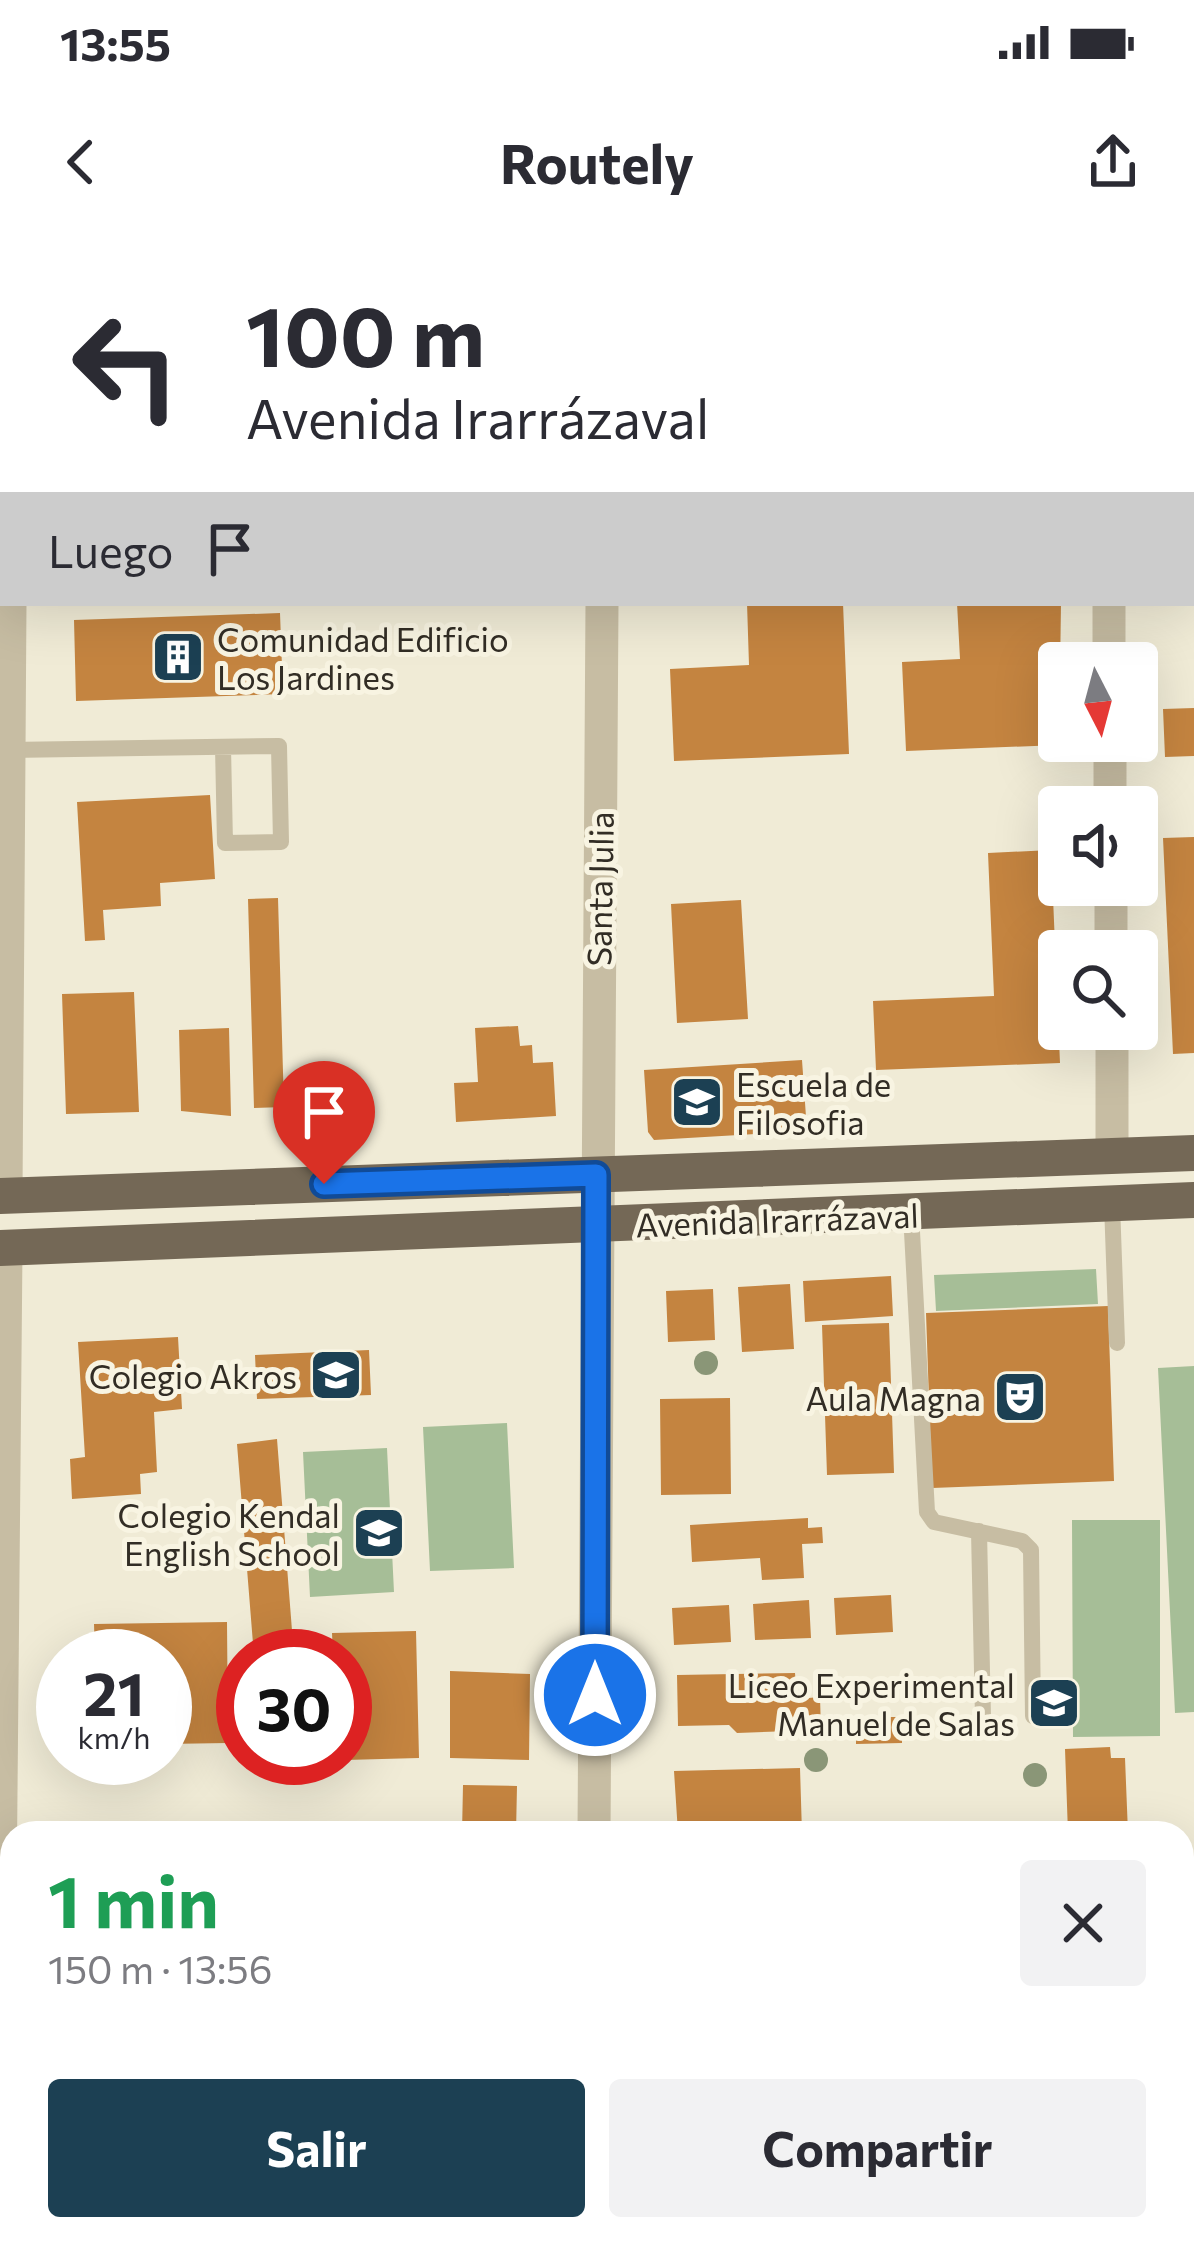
<!DOCTYPE html>
<html lang="es">
<meta charset="utf-8">
<style>
:root{--surface:#fff;--page:#f2f2f3;--text:#2b2b33;--muted:#7c7c81;--accent:#1c4053}
body{margin:0;font-family:Commissioner,sans-serif;background:var(--page);color:var(--text);height:100vh;display:flex;flex-direction:column;font-size:45px;white-space:nowrap}
*{box-sizing:border-box;margin:0}
p{font-size:39px;color:var(--muted)}
.icon{flex:none;width:66px;height:66px;fill:none;stroke:currentColor;stroke-width:2;stroke-linecap:round;stroke-linejoin:round}
.map{position:relative;flex:1;overflow:hidden}
.details{position:absolute;left:0px;top:1581px;width:1194px;height:420px;display:flex;flex-direction:column;background:var(--surface);border-radius:36px 36px 0 0;box-shadow:0 12px 48px #0002}
.details>*{flex:none}
.top-card{position:absolute;left:0px;top:0px;width:1194px;height:366px;box-shadow:0 12px 48px #0002;background:#fff;color:var(--text);overflow:hidden}
.needle{width:78px;rotate:174deg}
.fabs{position:absolute;left:1038px;top:402px;display:grid;gap:24px}
.fabs a{display:grid;place-items:center;width:120px;height:120px;border-radius:12px;background:var(--surface);box-shadow:0 12px 48px #0002;font-size:60px}
.speed{position:absolute;left:36px;top:1389px;display:flex;gap:24px;font-size:60px;font-weight:700;text-align:center}
.speed>*{display:grid;place-content:center;width:156px;height:156px;border-radius:50%;background:var(--surface);box-shadow:0 12px 48px #0002;line-height:1}
.speed small{font-size:30px;font-weight:400}
.speed .limit{border:18px solid #d22;background:#fff;color:#111}
.pin{position:absolute;display:grid;place-items:center;width:102px;height:102px;color:#fff;margin:-123px -51px;border-radius:50% 50% 50% 0;rotate:-45deg;box-shadow:0 0 12px #0007}
.pin .icon{rotate:45deg}
.me{position:absolute;width:132px;margin:-66px;rotate:0deg;stroke-linejoin:round;filter:drop-shadow(0 0 9px #0008)}
.turn{display:flex;align-items:center;gap:42px;height:252px;padding:0 48px;font-size:54px}
.turn .icon{width:156px;height:156px;stroke-width:2.5}
.turn b{display:block;font-size:84px;line-height:102px}
.then{display:flex;align-items:center;height:114px;padding:0 48px;background:#0003;gap:24px;font-size:45px}
.round{display:grid;place-items:center;flex:none;width:126px;height:126px;border-radius:12px;background:var(--page)}
.headline{display:flex;align-items:center;justify-content:space-between;height:204px;padding:0 48px}
h1{font-size:72px;font-weight:700;line-height:90px;color:#1e9e55}
.action{display:flex;gap:24px;margin-top:auto;padding:24px 48px}
.action a{flex:1;height:138px;border-radius:12px;background:var(--accent);color:#fff;font-size:48px;font-weight:700;line-height:138px;text-align:center}
.action a+a{background:var(--page);color:var(--text)}
.status{display:flex;justify-content:space-between;align-items:center;height:84px;padding:0 60px;background:var(--surface);direction:ltr}
.status svg{height:33px;fill:currentColor}
header{display:flex;justify-content:space-between;align-items:center;height:156px;padding:0 48px;background:var(--surface);font-size:54px;font-weight:700}
.map>svg:first-child{display:block}
.green{fill:#a6be97}
.building{fill:#c48440}
.lines{fill:none;stroke-linecap:round;stroke-linejoin:round}
.lane{stroke:#c7bda3;stroke-width:16}
.street{stroke:#c7bda3;stroke-width:33}
.secondary{stroke:#9b8d75;stroke-width:36}
.primary{stroke:#746856;stroke-width:36}
.tree{fill:#8a9677}
.route-casing{stroke:#114b97;stroke-width:30}
.route{stroke:#1a73e8;stroke-width:21}
.labels{text-anchor:middle;dominant-baseline:central;stroke-width:10;stroke-linejoin:round;paint-order:stroke}
.poi-label{font-size:33px;fill:#322d25;stroke:#f8f4e2;text-anchor:end}
.street-label{font-size:33px;fill:#322d25;stroke:#f8f4e2}
</style>
<div class="status"><b>13:55</b><svg viewBox="0 0 49 12"><path d="M0 12V9h3v3zM5 12V6h3v6zM10 12V3h3v9zM15 12V0h3v12zM26 1h20v11H26zM47 4h2v5h-2z"/></svg></div>
<header><svg class="icon" aria-label="back" viewBox="0 0 24 24"><path d="M15 5l-7 7 7 7"/></svg>Routely<svg class="icon" aria-label="share" viewBox="0 0 24 24"><path d="M12 15V3M7 8l5-5 5 5M5 13v7h14v-7"/></svg></header>
<div class="map">
<svg width="1194" height="2001" viewBox="0 0 1194 2001">
<rect width="100%" height="100%" fill="#f0ebd6"/>
<!-- green -->
<path class="green" d="M1096 1029 1098 1064 936 1071 934 1035Z
M1194 1126V1472L1175 1473 1158 1128Z
M507 1183 514 1328 430 1331 423 1187Z
M387 1208 394 1352 310 1357 303 1212Z
M1072 1280H1160V1496L1073 1497Z
M1182 1619H1194V1720H1182Z"/>
<!-- building -->
<path class="building" d="M747 363H843L849 514 674 521 670 429 749 425Z
M957 363H1061L1059 505 906 511 902 422 960 419Z
M280 373 283 454 76 461 74 380Z
M1194 468V516L1165 517 1163 469Z
M210 555 215 639 160 643 161 666 103 670 105 700 85 701 77 562Z
M1194 597V813L1173 814 1163 598Z
M1051 610 1060 823 876 830 873 761 994 756 988 613Z
M278 658 284 867 254 868 248 659Z
M741 660 748 779 677 783 671 664Z
M134 752 139 872 66 874 62 754Z
M518 786 520 806 532 805 533 823 553 822 556 876 456 882 454 843 478 842 475 788Z
M229 788 231 876 181 871 179 790Z
M802 820 807 891 654 900 648 892 644 830Z
M891 1036 893 1076 805 1082 803 1041Z
M790 1044 794 1109 742 1112 738 1047Z
M713 1049 715 1100 668 1102 666 1051Z
M1108 1066 1114 1241 932 1248 926 1073Z
M889 1083 894 1233 827 1235 822 1085Z
M178 1097 182 1169 154 1172 157 1232 140 1234 141 1254 72 1259 70 1219 85 1217 78 1102Z
M369 1110 371 1155 257 1159 255 1115Z
M730 1158 731 1254 661 1255 660 1159Z
M277 1199 294 1416H254L237 1204Z
M808 1278V1288L822 1287 823 1303 802 1304 804 1338 762 1340 760 1318 692 1322 690 1285Z
M891 1355 893 1392 836 1395 834 1358Z
M809 1360 811 1398 755 1400 753 1364Z
M729 1365 731 1402 674 1405 672 1368Z
M227 1382 228 1503 165 1504V1416H95L94 1384Z
M416 1391 419 1518 345 1520V1416H333L332 1393Z
M450 1431 530 1434 529 1520 450 1518Z
M795 1433 797 1459 820 1457 821 1490 737 1493 729 1485 678 1486 677 1435Z
M856 1477H902V1503L856 1504Z
M1110 1507 1111 1518H1125L1128 1593H1068L1065 1509Z
M800 1528 802 1593H678L674 1531Z
M463 1545 517 1546 516 1593H462Z
M1183 1778H1194V1997L1186 1998Z
M231 1989H269V2001H231Z
M305 1989H349V2001H305Z
M409 1989H537V2001H410Z
M676 1989H840L841 2001H677Z
M1047 1989H1109L1107 2001H1047Z
M170 1991 171 2001H63V1997Z
M917 1993 918 2001H861V1998Z"/>
<g class="lines">
<!-- lane -->
<path class="lane" d="M9 510 279 506 281 602 225 603 223 507
M1112 964 1117 1103
M911 973 927 1272 934 1282 1022 1301 1031 1310 1033 1476
M979 1291 983 1478
M861 2001 864 1989"/>
<!-- street -->
<path class="street" d="M1106 0V3
M12 3V0
M606 3V0
M1109 363V423
M1110 501V567
M1111 645V711
M1112 789V916
M6 955 10 363
M594 1593 602 363
M0 1660 6 1008
M0 1918H12
M592 2001V1989"/>
<!-- secondary -->
<path class="secondary" d="M1191 63 1194 62
M0 101H3"/>
<!-- primary -->
<path class="primary" d="M0 956 1194 913
M0 1008 1194 960"/>
</g>
<!-- trees -->
<g class="tree">
<circle cx="706" cy="1123" r="12"/>
<circle cx="816" cy="1520" r="12"/>
<circle cx="1035" cy="1535" r="12"/>
</g>
<g class="lines">
<!-- route casing -->
<g class="route-casing">
<path id="route" d="M324 944 596 935 595 1455"/>
</g>
<!-- route -->
<use href="#route" class="route"/>
</g>
<!-- icons -->
<defs>
<g id="building-square" transform="scale(2.7)"><rect x="-9" y="-9" width="18" height="18" rx="4" fill="#1c4053" stroke="#f8f4e2"/><path d="M-4-6H4V6H1V3H-1V6H-4ZM-2.5-4.3h1.7v1.8h-1.7ZM.8-4.3h1.7v1.8H.8ZM-2.5-1h1.7V.8h-1.7ZM.8-1h1.7V.8H.8Z" fill="#fff"/></g>
<g id="school-square" transform="scale(2.7)"><rect x="-9" y="-9" width="18" height="18" rx="4" fill="#1c4053" stroke="#f8f4e2"/><path d="M0-5L7-2L0 1L-7-2ZM-4 1L0 2.5L4 1V4Q0 6-4 4Z" fill="#fff"/></g>
<g id="theatre-square" transform="scale(2.7)"><rect x="-9" y="-9" width="18" height="18" rx="4" fill="#1c4053" stroke="#f8f4e2"/><path d="M-5-5.5Q0-4 5-5.5V0Q5 5 0 6Q-5 5-5 0ZM-3.3-2.5H-1v1.5H-3.3ZM1-2.5H3.3v1.5H1ZM-2.8 1Q0 5.5 2.8 1Z" fill="#fff"/></g>
</defs>
<g fill-rule="evenodd">
<use href="#building-square" x="178" y="417"/>
<use href="#school-square" x="697" y="862"/>
<use href="#school-square" x="336" y="1135"/>
<use href="#theatre-square" x="1020" y="1157"/>
<use href="#school-square" x="379" y="1293"/>
<use href="#school-square" x="1054" y="1463"/>
</g>
<g class="labels">
<!-- poi labels -->
<g class="poi-label">
<text x="217" y="398" text-anchor="start">Comunidad Edificio<tspan x="217" dy="38">Los Jardines</tspan></text>
<text x="736" y="843" text-anchor="start">Escuela de<tspan x="736" dy="38">Filosofia</tspan></text>
<text x="297" y="1135">Colegio Akros</text>
<text x="981" y="1157">Aula Magna</text>
<text x="340" y="1274">Colegio Kendal<tspan x="340" dy="38">English School</tspan></text>
<text x="1015" y="1444">Liceo Experimental<tspan x="1015" dy="38">Manuel de Salas</tspan></text>
</g>
<!-- street labels -->
<g class="street-label">
<text transform="translate(599 649) rotate(-89)">Santa Julia</text>
<text transform="translate(777 979) rotate(-2)">Avenida Irarrázaval</text>
</g>
</g>
</svg>
<div class="fabs">
<a><svg class="needle" viewBox="-14 -14 28 28"><path d="M0-13l5 13h-10z" fill="#e53935"/><path d="M0 13l5-13h-10z" fill="#7c7c81"/></svg></a>
<a><svg class="icon" aria-label="sound" viewBox="0 0 24 24"><path d="M4 9h4l5-4v14l-5-4H4zM17 9q2 3 0 6"/></svg></a>
<a><svg class="icon" aria-label="search" viewBox="0 0 24 24"><circle cx="10" cy="10" r="6"/><path d="M15 15l6 6"/></svg></a>
</div>
<div class="speed"><div>21<small>km/h</small></div><div class="limit">30</div></div>
<div class="pin" style="left:324px;top:944px;background:#d93025"><svg class="icon" aria-label="arrive" viewBox="0 0 24 24"><path d="M6 21V4h12l-3 4 3 4H6"/></svg></div>
<svg class="me" style="left:595px;top:1455px" viewBox="-20 -20 40 40"><circle r="17" fill="#1a73e8" stroke="#fff" stroke-width="3"/><path d="M0-11L8 9 0 5-8 9z" fill="#fff"/></svg>
<div class="top-card">
<div class="turn"><svg class="icon" aria-label="left" viewBox="0 0 24 24"><path d="M17 20v-9H6M10 6l-5 5 5 5"/></svg><div><b>100 m</b>Avenida Irarrázaval</div></div>
<div class="then">Luego<svg class="icon" aria-label="arrive" viewBox="0 0 24 24"><path d="M6 21V4h12l-3 4 3 4H6"/></svg></div>
</div>
<section class="details">
<div class="headline"><div><h1>1 min</h1><p>150 m · 13:56</p></div><a class="round"><svg class="icon" aria-label="close" viewBox="0 0 24 24"><path d="M6 6l12 12M18 6L6 18"/></svg></a></div>
<div class="action"><a>Salir</a><a>Compartir</a></div>
</section>
</div>
